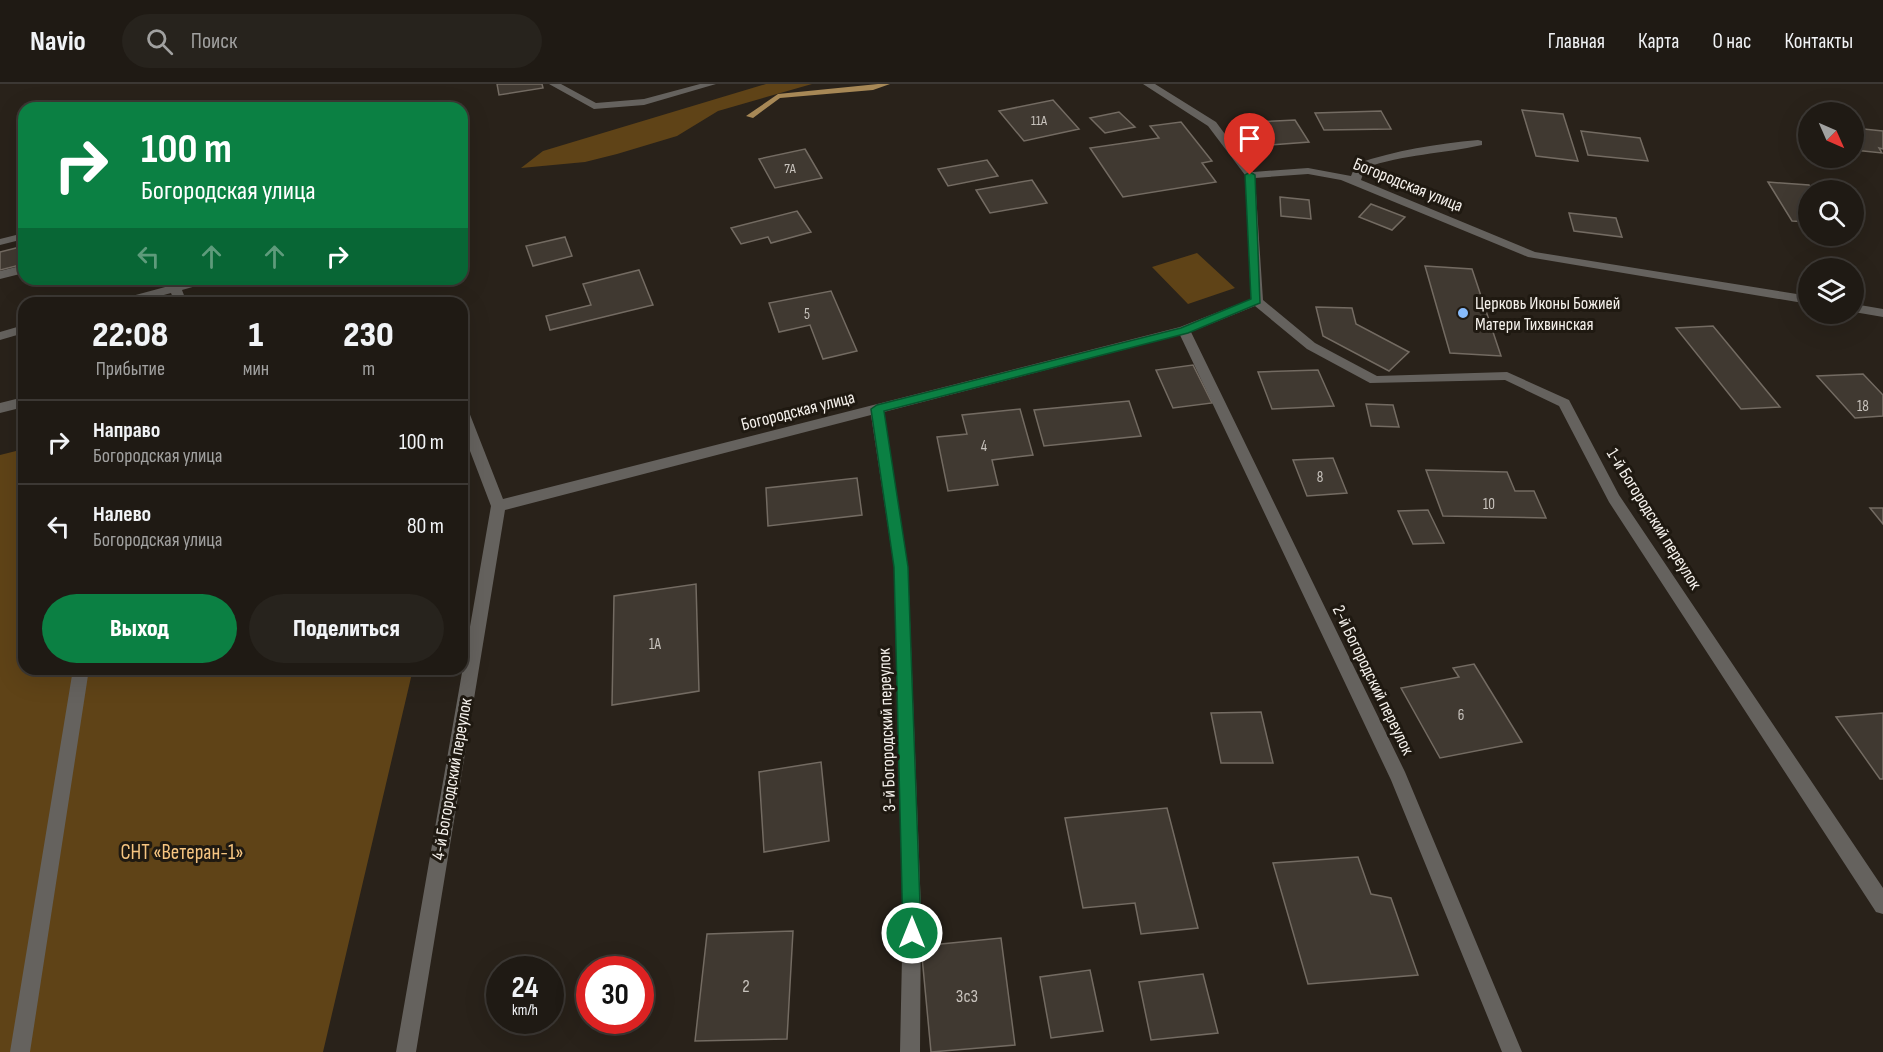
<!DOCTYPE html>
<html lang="ru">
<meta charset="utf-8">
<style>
:root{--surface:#1f1a14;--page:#27231d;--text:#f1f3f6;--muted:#a1a1a0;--line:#3c3834;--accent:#0b8043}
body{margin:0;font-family:"Sofia Sans Condensed",sans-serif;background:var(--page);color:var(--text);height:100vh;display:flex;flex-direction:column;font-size:22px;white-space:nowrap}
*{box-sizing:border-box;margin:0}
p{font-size:20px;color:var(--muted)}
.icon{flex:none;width:33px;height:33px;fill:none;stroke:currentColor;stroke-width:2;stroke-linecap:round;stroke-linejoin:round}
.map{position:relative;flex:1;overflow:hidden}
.sheet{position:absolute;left:18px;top:213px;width:450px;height:378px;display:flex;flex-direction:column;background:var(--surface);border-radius:18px;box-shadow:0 6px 24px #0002,0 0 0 2px var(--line)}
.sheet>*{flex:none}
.guide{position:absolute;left:18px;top:18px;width:450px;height:183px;border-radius:18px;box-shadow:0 6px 24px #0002,0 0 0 2px var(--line);background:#0b8043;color:#fff;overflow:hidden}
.needle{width:39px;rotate:135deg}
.tools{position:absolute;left:1798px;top:18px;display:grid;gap:12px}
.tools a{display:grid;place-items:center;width:66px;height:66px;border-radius:50%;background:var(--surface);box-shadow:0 6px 24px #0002,0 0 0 2px var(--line);font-size:30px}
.speed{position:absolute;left:486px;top:872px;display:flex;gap:12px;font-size:30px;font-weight:700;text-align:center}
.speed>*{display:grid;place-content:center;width:78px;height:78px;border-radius:50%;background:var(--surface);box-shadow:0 6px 24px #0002,0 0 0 2px var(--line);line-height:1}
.speed small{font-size:15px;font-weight:400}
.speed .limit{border:9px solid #d22;background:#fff;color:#111}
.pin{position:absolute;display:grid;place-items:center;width:51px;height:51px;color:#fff;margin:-62px -26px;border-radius:50% 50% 50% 0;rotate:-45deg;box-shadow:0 0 6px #0007}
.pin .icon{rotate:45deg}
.me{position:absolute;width:66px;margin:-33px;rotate:0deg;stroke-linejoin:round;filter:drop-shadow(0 0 4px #0008)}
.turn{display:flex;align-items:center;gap:21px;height:126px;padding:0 24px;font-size:27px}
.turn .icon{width:78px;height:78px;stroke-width:2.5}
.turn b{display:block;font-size:42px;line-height:51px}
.lanes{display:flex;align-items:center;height:57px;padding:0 24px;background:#0003;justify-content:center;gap:30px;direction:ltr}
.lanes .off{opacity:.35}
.eta{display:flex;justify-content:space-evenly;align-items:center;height:102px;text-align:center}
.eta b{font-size:36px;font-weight:800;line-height:42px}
.cta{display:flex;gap:12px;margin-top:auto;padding:12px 24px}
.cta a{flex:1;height:69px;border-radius:36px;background:var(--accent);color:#fff;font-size:24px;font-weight:800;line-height:69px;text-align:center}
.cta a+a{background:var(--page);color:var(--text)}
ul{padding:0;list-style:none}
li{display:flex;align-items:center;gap:18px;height:84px;padding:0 24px;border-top:2px solid var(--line)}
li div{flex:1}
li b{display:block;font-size:22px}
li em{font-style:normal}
header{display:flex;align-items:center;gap:36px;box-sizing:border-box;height:84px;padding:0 30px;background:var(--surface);border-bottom:2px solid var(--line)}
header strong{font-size:28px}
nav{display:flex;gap:33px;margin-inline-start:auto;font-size:21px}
.search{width:420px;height:54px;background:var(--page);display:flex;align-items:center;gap:15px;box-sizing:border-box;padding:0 21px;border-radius:33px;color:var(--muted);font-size:22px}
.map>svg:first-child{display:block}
.green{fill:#5f4317}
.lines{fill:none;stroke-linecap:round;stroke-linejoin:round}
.stream{fill:#a78856;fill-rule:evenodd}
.building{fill:#403931;stroke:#736b62;stroke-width:1.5}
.minor{fill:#65625e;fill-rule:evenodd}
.route{fill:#0b8043;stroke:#07532c;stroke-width:1.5}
.poi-dot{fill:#87bbfb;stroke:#1f1911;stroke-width:2}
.labels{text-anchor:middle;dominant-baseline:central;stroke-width:6;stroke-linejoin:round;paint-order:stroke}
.far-number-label{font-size:14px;fill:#c8c3bd}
.number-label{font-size:15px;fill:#c8c3bd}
.street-label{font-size:18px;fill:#f5f1ec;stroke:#1f1911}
.poi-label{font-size:18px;fill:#f5f1ec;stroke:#1f1911;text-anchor:start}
.near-number-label{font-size:18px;fill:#c8c3bd}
.near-park-label{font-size:21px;fill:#f6c581;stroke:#1f1911}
</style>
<header>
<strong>Navio</strong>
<div class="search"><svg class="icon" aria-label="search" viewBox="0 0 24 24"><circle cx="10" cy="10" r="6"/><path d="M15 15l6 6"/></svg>Поиск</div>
<nav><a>Главная</a><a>Карта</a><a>О нас</a><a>Контакты</a></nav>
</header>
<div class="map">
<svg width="1883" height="968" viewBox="0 0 1883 968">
<rect width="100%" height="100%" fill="#29221a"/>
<!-- green -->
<path class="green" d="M766 0H812L718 27 677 52 617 70 585 78 521 84 543 67Z
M1197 169 1235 204 1188 220 1152 183Z
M24 365V585H413L323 968H0V371Z"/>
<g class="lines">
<!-- stream -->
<path class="stream" d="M878 0H890L873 6 780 14 753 34 746 32 778 10Z"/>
</g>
<!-- building -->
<path class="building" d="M497 0H542L543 4 499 11Z
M1053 16 1079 45 1024 57 999 27Z
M1522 26 1563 30 1578 77 1536 72Z
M1381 27 1391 45 1324 46 1315 29Z
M1119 28 1135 43 1105 49 1090 34Z
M1295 36 1309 58 1269 61 1256 38Z
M1181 38 1212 77 1202 79 1216 98 1123 113 1090 64 1159 54 1150 42Z
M1854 44 1883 47V65L1879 64 1882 69 1854 66Z
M1581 47 1640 54 1648 77 1588 71Z
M805 65 822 94 775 104 759 75Z
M987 76 998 92 948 102 938 85Z
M1032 96 1047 119 990 129 976 106Z
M1768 98 1809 101 1813 106H1809V138L1792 137Z
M1280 113 1309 116 1311 135 1281 132Z
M1371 120 1405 133 1392 146 1359 133Z
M797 127 811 148 771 159 768 153 741 160 731 144Z
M1569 129 1616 134 1622 153 1574 147Z
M565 153 572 172 533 182 526 162Z
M24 162V180L0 186V168Z
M1425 182 1472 185 1501 272 1450 269Z
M639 186 653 221 550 246 546 232 591 221 583 200Z
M831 207 857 267 823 275 810 241 779 248 769 219Z
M1316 223 1352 224 1356 240 1409 268 1389 287 1323 252Z
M1713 242 1780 323 1741 325 1676 244Z
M1193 281 1212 319 1173 324 1156 286Z
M1318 286 1334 322 1272 325 1258 288Z
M1863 290 1883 311V332L1855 334 1817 292Z
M1129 317 1141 352 1044 362 1034 326Z
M1366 320 1393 321 1399 343 1371 342Z
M1020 325 1033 371 992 376 998 401 948 407 937 353 967 350 962 331Z
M1333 374 1347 409 1307 412 1293 376Z
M1426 386 1507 388 1515 407H1534L1546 434 1443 432Z
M857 394 862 431 768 442 766 404Z
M1870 424H1883V440Z
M1428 426 1444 459 1413 460 1398 427Z
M696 500 699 607 612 621 614 512Z
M1474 580 1522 658 1440 674 1401 604 1459 593 1453 584Z
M307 585H335L307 592Z
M1261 628 1273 679H1221L1211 629Z
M1883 629V695H1880L1836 633Z
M821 678 829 757 764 768 759 688Z
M1167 724 1198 844 1141 850 1135 819 1083 824 1065 734Z
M1358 773 1371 810 1391 814 1418 891 1308 900 1273 779Z
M793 847 787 955 695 957 707 850Z
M1001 854 1015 961 931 968 921 862Z
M1090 886 1103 947 1051 954 1040 893Z
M1203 890 1218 949 1151 956 1139 898Z"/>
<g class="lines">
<!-- minor -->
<path class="minor" d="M549 0H561L596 19 644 15 700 0H716L644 21 594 25Z
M1143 0H1155L1216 38 1253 88 1308 84 1351 92 1356 80C1396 66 1436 60 1478 56L1482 57V61C1442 70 1404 70 1365 84L1361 96 1535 168 1809 212V220L1528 173 1341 96 1308 90 1255 94 1263 216 1315 259 1377 292 1507 288 1569 316 1619 411 1883 804V830L1876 828 1609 418 1559 322 1505 296 1370 299 1307 265 1255 222 1191 248 1405 688 1522 968H1502L1391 696 1180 251 884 328 908 483 921 825 920 968H900L903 825 894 483 871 331 505 426 416 968H396L491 422 462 346V323L469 328 503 415 1180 243 1251 215 1245 91 1208 42Z
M24 149V155L0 161V155Z
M24 181V189L0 195V187Z
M167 195H179L180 199 193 195H212L210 198 182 206 187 219H175L171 209 135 219H115L117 216 169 202Z
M1854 220 1883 225V233L1854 228Z
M24 241V249L0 256V248Z
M24 313V323L0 329V319Z
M73 585H89L30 968H10Z"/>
</g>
<!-- route -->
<path class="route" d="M1250 88 1255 91 1260 219 1188 249 884 327 908 483 921 849 918 855 912 858 906 855 903 849 894 483 871 325 877 321 1181 244 1251 215 1245 91Z"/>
<!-- markers -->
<circle class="poi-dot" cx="1463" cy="229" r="6"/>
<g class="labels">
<!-- far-number labels -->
<g class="far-number-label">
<text x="1039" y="36">11А</text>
<text x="790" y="84">7А</text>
</g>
<!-- number labels -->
<g class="number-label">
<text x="807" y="230">5</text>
<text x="1863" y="322">18</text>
<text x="984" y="362">4</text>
<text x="1320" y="393">8</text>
<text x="1489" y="420">10</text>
<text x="655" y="560">1А</text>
<text x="1461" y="631">6</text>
</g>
<!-- street labels -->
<g class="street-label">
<text transform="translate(1408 101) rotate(22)">Богородская улица</text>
<text transform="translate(798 327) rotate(-14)">Богородская улица</text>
<text transform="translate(1654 435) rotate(58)">1-й Богородский переулок</text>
<text transform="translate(1373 596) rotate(64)">2-й Богородский переулок</text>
<text transform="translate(887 646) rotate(-92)">3-й Богородский переулок</text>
<text transform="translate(452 695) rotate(-80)">4-й Богородский переулок</text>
</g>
<!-- poi labels -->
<g class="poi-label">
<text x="1475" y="219">Церковь Иконы Божией<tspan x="1475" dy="21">Матери Тихвинская</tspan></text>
</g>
<!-- near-number labels -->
<g class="near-number-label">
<text x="746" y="902">2</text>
<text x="967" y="912">3с3</text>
</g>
<!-- near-park labels -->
<g class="near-park-label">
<text x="182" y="768">СНТ «Ветеран-1»</text>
</g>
</g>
</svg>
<div class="tools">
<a><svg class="needle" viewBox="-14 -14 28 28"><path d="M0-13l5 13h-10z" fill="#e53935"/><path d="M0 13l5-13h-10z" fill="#a1a1a0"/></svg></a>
<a><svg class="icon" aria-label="search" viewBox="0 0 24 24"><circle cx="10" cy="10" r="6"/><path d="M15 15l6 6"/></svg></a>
<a><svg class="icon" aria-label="layers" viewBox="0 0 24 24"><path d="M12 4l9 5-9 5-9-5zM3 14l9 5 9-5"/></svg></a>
</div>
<div class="speed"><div>24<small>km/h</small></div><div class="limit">30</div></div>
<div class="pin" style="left:1250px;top:91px;background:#d93025"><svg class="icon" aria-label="arrive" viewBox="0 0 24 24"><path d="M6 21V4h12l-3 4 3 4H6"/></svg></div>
<svg class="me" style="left:912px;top:849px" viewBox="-20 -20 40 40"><circle r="17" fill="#0b8043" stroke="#fff" stroke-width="3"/><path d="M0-11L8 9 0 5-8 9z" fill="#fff"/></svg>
<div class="guide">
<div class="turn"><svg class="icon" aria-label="right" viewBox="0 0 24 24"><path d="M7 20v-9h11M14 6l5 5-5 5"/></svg><div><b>100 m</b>Богородская улица</div></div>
<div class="lanes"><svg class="icon off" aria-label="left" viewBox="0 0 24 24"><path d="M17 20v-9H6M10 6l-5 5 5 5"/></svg><svg class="icon off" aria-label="ahead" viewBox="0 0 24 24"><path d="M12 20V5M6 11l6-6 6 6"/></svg><svg class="icon off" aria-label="ahead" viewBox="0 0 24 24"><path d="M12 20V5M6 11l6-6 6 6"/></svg><svg class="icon" aria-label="right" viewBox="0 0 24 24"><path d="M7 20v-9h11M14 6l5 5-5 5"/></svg></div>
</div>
<section class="sheet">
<div class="eta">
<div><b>22:08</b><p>Прибытие</p></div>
<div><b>1</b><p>мин</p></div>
<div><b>230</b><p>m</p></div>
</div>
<ul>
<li><svg class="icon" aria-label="right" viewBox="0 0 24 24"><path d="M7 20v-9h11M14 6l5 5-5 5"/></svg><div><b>Направо</b><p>Богородская улица</p></div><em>100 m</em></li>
<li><svg class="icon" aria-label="left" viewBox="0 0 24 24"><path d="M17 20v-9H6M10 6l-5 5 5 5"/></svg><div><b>Налево</b><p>Богородская улица</p></div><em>80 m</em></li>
</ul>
<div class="cta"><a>Выход</a><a>Поделиться</a></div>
</section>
</div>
